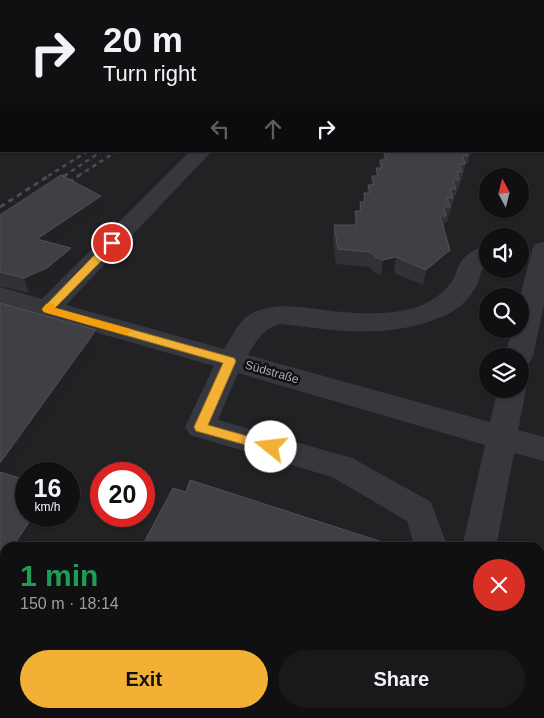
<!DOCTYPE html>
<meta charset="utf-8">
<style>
:root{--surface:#101012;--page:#19191b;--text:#f1f3f6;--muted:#9c9d9f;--line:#303032;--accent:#f2b134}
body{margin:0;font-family:Arial,sans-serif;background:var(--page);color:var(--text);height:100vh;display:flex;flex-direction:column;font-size:19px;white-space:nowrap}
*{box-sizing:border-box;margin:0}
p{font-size:16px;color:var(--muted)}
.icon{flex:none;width:28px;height:28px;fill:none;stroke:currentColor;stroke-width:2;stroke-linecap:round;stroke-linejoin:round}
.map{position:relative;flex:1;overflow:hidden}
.side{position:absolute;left:0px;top:542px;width:545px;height:176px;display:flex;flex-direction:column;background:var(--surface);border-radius:15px 15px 0 0;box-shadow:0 1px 4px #0004,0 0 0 1px var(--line)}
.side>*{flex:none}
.guide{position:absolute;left:0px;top:0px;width:545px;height:152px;box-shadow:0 1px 4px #0004,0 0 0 1px var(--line);background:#101012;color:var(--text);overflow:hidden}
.needle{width:32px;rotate:353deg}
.tools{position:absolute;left:479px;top:168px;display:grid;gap:10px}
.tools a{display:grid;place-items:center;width:50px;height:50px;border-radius:50%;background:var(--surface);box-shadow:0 1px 4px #0004,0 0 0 1px var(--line);font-size:25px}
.speed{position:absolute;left:15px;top:462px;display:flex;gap:10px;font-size:25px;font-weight:700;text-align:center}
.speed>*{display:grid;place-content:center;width:65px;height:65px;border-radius:50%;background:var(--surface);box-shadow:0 1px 4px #0004,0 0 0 1px var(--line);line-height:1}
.speed small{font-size:12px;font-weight:400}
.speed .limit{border:8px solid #d22;background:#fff;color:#111}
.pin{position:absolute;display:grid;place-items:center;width:42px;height:42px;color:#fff;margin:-21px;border:2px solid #fff;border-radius:50%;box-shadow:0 1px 5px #0007}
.me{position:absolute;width:55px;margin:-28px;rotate:286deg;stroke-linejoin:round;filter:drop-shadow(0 0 4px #0008)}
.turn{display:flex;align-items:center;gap:18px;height:105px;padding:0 20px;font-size:22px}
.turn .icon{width:65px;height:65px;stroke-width:2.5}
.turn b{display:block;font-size:35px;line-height:42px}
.lanes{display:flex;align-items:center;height:48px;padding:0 20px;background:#0003;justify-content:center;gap:25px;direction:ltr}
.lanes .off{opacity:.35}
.round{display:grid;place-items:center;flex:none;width:52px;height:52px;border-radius:26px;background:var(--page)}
.overview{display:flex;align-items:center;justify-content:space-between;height:85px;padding:0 20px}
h1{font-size:30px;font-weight:700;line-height:38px;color:#1e9e55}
.action{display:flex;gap:10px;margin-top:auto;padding:10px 20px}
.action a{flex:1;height:58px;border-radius:30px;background:var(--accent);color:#111;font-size:20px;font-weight:700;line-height:58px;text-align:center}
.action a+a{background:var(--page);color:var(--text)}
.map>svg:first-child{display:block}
.built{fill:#222225;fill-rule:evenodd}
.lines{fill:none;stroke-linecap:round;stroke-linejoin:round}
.minor{fill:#37383d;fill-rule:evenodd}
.rail-far1{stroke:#4a4c52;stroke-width:2.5;stroke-dasharray:4.5 4;stroke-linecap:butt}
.rail{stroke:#4a4c52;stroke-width:3;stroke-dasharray:5.5 4.5;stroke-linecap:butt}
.wall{fill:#323236}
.shaded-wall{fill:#212124}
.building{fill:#3f3f44;stroke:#4f5156}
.route{fill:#f2b134;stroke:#9d7322}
.slow{fill:#f59e0b}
.labels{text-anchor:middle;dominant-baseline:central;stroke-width:5;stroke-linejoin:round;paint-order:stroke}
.street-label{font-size:12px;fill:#a8adb8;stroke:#111113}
</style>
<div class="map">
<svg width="544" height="718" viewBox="0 0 544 718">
<rect width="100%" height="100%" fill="#161618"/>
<!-- built -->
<path class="built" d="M0 0H544V718H0ZM1 1H544V151H1ZM488 176H520V209H488ZM488 236H520V269H488ZM488 296H520V329H488ZM488 356H520V389H488ZM26 474H69V516H26ZM101 474H144V516H101ZM5 548H540V714H5Z"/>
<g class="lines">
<!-- minor -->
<path class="minor" d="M0 102H1V114H0Z
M190 151H212L66 305 224 349C230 340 235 328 243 320 268 296 313 310 343 312 362 314 382 314 401 311 420 308 441 298 452 281 455 277 456 272 458 267 465 254 474 249 488 245V263C480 268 481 276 478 283 474 291 466 302 459 307 451 314 438 318 428 322 379 338 331 330 281 324 263 328 257 340 248 355L490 422 498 389H520V381H522L526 389 518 430 544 437V461L514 453 496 548H462L485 445 238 373 218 420 352 458 431 502 448 548H415L407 521 332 477 190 435 185 427 214 366 0 305V287L42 299Z
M544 242V305L533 356 529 363 520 366V356H505L512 329H520V297L532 250 535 244Z
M366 714H404L403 718H365Z
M450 714H488L489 718H451Z"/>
<!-- rail-far1 -->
<path class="rail-far1" d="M342 1 344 0
M48 176 88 151
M64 176 102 151
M78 176 117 151"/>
<!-- rail -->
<path class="rail" d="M52 184 65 175
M60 188 80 175
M0 207 50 175"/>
</g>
<!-- wall -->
<path class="wall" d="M0 0 1 1V75L0 73Z
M432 0H544V42V1H433Z
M387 151H472L471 155H469L468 163H466L462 179H461L459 187H458L456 195H455L450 213H449L447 222H445L444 229 450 250 447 265 423 285 394 273 381 275 375 273 369 267 336 264 333 240 334 225H354L355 211H359L360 202H363L364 193H367L368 185H371L372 176H376V168H379L380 160H383L384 152Z
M104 211 56 244 75 263 51 284 29 293 0 286V215Z
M540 593 544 594V629L540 627Z"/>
<!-- shaded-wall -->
<path class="shaded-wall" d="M107 0H131L129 1H105Z
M101 196 104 211 41 254 37 239Z
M71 248 75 263 51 284 29 293 24 278Z
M450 250 447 265 423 285 426 270Z
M396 257 394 273 381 275 383 260Z
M96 330 99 345 1 484 0 481V463Z
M33 516H47L27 548H12Z
M5 559V583L0 590V567Z"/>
<!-- building -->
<path class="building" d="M0 0H107L105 1H1V65L0 63Z
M439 0H544V28V1H440Z
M389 151H466L468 156H463L465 164H459L462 172H457L459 180H453L456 189H450L453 198H447L450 207H444L446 216H440L450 250 426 270 396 257 383 260 377 258 370 252 338 249 334 225H357L355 211H361L360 202H365L364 193H370L368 185H374L372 176H378L376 168H382L380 160H386L384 152Z
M61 175 101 196 37 239 71 248 47 268 24 278 0 272V215Z
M0 303 96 330 0 463Z
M0 472 26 480V516H33L12 548H5V559L0 567Z
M190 480 401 548H141L173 488 186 492Z
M540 593 544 594V614L540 613Z
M70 714H359L358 718H67Z"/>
<!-- route -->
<path class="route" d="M112 240 117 243 116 246 55 308 234 358 236 361 208 425 275 444 277 447 275 451 271 452 196 431 194 427 223 363 44 312 42 309 44 307 108 241Z"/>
<!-- slow -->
<path class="slow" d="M50 303 54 304 55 308 130 329 132 331 126 335 44 312 42 309 46 304Z"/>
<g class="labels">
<!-- street labels -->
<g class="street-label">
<text transform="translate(272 372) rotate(16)">Südstraße</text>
</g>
</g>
</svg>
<div class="tools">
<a><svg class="needle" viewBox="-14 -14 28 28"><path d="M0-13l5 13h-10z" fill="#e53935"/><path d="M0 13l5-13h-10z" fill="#9c9d9f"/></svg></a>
<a><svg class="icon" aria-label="sound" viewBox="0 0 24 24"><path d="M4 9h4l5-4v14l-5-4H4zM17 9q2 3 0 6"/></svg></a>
<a><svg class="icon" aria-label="search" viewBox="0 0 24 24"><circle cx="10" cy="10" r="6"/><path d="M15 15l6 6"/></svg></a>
<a><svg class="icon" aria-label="layers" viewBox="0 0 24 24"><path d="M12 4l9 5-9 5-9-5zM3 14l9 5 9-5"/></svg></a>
</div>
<div class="speed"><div>16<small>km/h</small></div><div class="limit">20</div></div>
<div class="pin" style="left:112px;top:243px;background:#d93025"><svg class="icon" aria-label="arrive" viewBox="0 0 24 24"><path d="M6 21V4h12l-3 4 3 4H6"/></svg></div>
<svg class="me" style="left:271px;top:447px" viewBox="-20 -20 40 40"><circle r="19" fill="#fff"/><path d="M0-13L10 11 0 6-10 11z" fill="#f2b134"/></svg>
<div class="guide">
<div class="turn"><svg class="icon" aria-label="right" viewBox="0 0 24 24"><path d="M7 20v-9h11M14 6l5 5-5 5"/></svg><div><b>20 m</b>Turn right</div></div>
<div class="lanes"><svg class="icon off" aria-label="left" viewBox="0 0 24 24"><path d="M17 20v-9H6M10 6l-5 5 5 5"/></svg><svg class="icon off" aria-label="ahead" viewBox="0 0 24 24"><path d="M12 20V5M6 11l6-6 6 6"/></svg><svg class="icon" aria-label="right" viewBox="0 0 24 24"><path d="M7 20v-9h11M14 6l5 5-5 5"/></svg></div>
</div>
<section class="side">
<div class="overview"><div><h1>1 min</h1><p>150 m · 18:14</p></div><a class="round" style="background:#d93025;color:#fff"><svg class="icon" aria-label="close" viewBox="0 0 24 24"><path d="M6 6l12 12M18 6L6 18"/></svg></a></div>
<div class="action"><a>Exit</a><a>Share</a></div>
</section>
</div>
